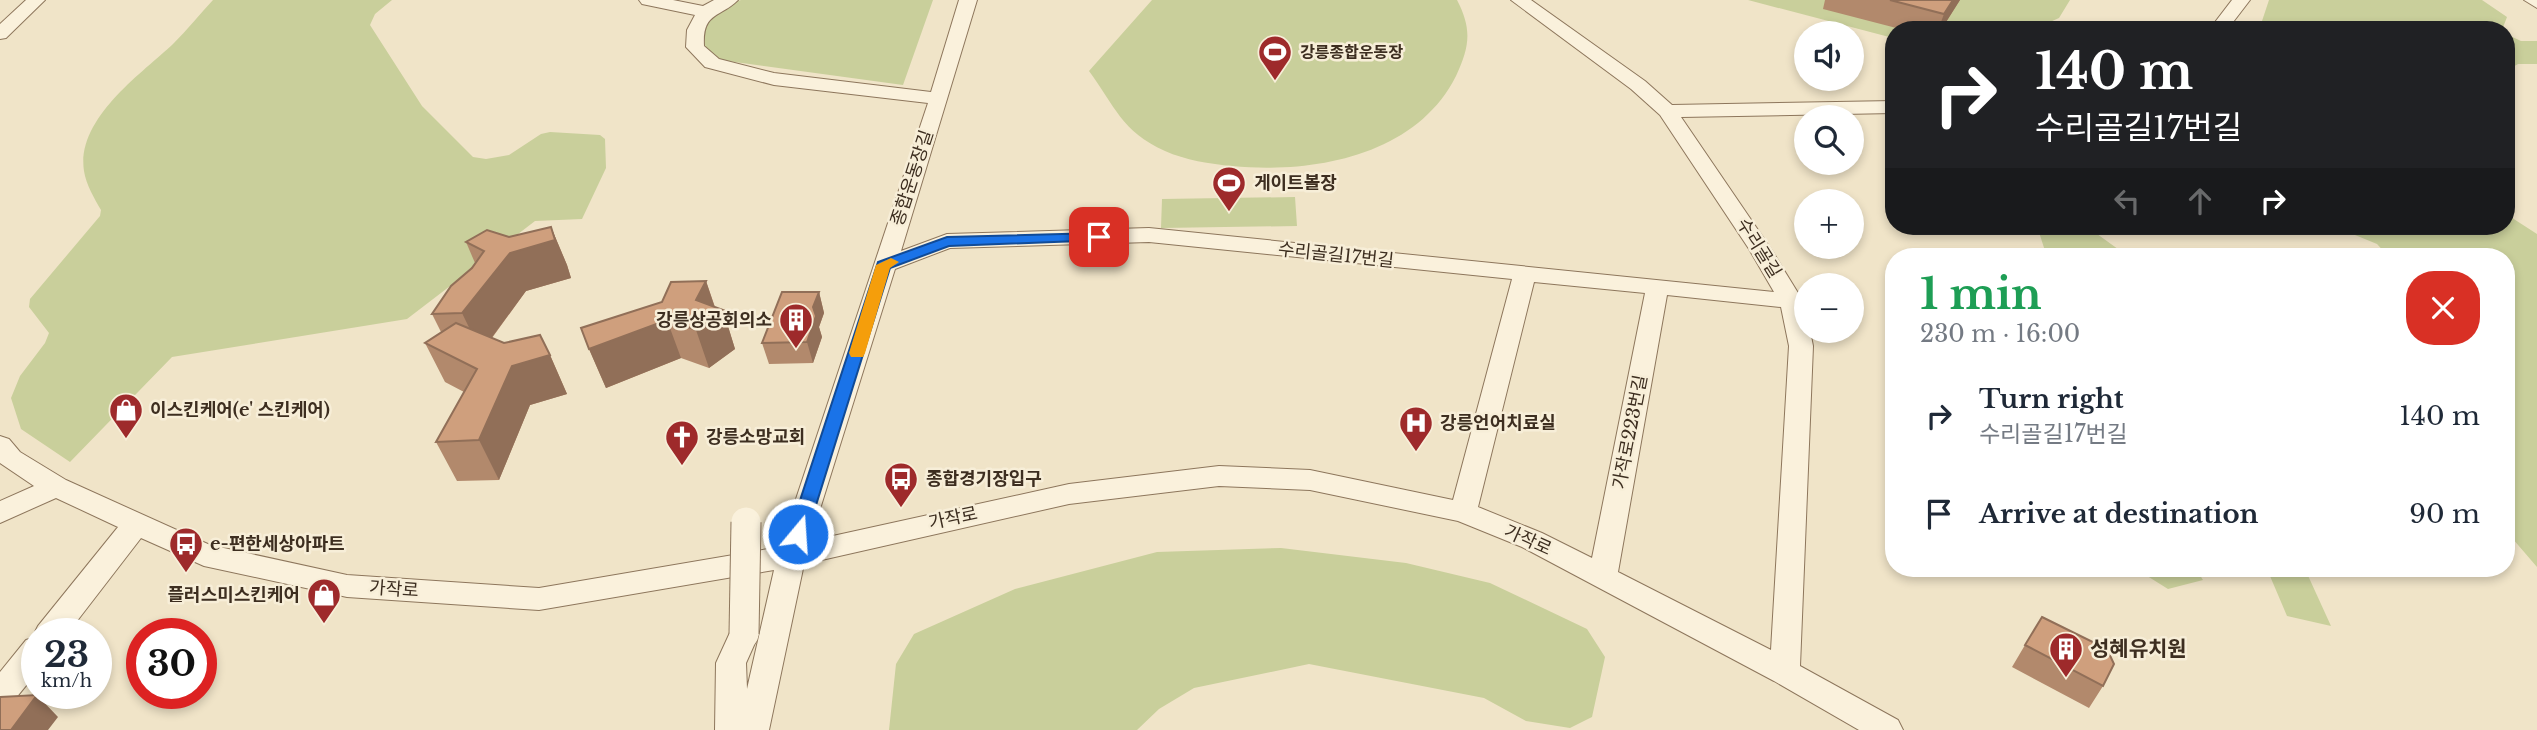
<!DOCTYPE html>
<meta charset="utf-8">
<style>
:root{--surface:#fff;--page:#f2f2f3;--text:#1f2937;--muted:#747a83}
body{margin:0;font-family:"Libre Baskerville","Noto Sans KR",serif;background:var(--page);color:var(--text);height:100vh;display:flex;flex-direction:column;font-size:26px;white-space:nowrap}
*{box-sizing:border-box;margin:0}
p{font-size:23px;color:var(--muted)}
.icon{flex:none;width:38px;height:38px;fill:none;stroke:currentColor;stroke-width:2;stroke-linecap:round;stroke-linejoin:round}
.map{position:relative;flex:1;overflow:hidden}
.panel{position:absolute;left:1885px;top:248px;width:630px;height:329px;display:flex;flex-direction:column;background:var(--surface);border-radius:28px;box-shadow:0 4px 10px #0003}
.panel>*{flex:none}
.hud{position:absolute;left:1885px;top:21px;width:630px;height:214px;border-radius:28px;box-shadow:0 4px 10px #0003;background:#202124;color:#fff;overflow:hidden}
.fabs{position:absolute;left:1794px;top:21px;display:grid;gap:14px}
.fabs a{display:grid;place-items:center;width:70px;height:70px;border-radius:50%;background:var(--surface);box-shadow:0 4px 10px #0003;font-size:35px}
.speed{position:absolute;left:21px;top:618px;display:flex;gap:14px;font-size:35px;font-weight:700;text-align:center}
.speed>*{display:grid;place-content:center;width:91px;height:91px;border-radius:50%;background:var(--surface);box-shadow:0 4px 10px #0003;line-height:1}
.speed small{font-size:18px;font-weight:400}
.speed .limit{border:10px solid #d22;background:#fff;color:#111}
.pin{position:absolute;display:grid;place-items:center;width:60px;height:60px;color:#fff;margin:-30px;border-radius:14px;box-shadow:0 4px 10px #0006}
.me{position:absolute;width:77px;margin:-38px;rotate:18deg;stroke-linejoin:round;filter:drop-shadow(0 0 5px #0008)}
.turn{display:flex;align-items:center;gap:24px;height:147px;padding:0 35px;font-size:32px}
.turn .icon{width:91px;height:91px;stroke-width:2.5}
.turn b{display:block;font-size:49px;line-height:60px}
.lanes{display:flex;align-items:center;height:66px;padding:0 35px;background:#0003;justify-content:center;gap:35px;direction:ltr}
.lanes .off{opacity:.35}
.round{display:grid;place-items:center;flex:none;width:74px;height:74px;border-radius:28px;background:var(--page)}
.head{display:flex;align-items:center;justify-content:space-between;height:119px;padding:0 35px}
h1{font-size:42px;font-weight:800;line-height:52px;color:#1e9e55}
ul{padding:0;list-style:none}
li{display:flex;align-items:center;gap:21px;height:98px;padding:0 35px}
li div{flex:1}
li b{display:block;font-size:26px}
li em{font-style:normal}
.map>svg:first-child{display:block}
.green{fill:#c9cf9b}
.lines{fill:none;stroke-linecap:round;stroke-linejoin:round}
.minor-casing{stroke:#8d765c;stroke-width:2}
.minor{fill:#faf1dc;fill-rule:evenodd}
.minor-bridge-casing{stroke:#8d765c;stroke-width:31;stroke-linecap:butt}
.minor-bridge{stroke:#faf1dc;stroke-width:29}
.wall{fill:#b2896c}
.shaded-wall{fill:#916f58}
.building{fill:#cf9f7d;stroke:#916f58;stroke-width:2}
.route{fill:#1a73e8;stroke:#114b97;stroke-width:2}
.slow{fill:#f59e0b}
.labels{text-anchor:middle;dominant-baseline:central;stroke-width:5;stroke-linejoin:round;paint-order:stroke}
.far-poi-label{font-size:16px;font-weight:bold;fill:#3d2e20;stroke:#f7eed8;text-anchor:start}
.street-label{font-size:18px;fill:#3d2e20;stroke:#f7eed8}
.poi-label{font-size:18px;font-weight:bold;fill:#3d2e20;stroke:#f7eed8;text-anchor:start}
.near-poi-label{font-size:21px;font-weight:bold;fill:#3d2e20;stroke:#f7eed8;text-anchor:start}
</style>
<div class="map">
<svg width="2537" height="730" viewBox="0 0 2537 730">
<rect width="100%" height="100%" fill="#f0e4c8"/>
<!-- green -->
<path class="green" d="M213 0H392L375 14 370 25 422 106 473 157 486 159 509 155 541 134 550 132 600 135 605 139 606 168 582 219 535 221 407 319 172 357 70 462 21 429 11 398 20 376 45 343 49 333 29 307 30 299 100 216 101 210C94 198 86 184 84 171 76 119 141 74 173 44 187 30 200 14 213 0Z
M741 0H933L903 85 713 59 702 46 700 30 723 6Z
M1152 0H1457C1472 29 1470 46 1456 76 1416 156 1313 174 1232 166 1210 164 1185 160 1165 151 1121 131 1115 106 1089 71Z
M1748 0H2070L2059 18 2032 30H1894L1893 38Z
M2269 0H2482L2507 17 2502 30H2259Z
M2506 34 2521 41H2537V64H2518L2506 71Z
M1295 197 1297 226 1161 228 1162 199Z
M2506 214 2537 234V567L2506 531V257H2389L2377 244 2333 226H2506Z
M2037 226H2086L2129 257H2047Z
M1281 548 1406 563 1490 583 1587 629 1605 657 1592 717 1570 728 1526 721 1484 698 1309 664 1194 688 1159 709 1137 730H889L896 664 914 634 1015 589 1157 552Z
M2136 569H2196L2203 580 2168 589Z
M2267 569H2305L2331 626 2287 616Z"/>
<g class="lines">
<!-- minor casing -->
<g class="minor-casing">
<path id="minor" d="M26 0H45L6 38 0 39V24Z
M639 0H673L703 6 714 0H738C720 18 702 12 704 46L719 59 774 73 931 92 959 0H977L901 251 947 234 1149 228 1774 292 1749 249 1660 115 1631 89 1511 0H1531L1645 81 1672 105 1894 101V113L1681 117 1771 249 1803 301 1806 331H1810L1813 346 1800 666 1898 720 1903 730H1859L1774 681 1522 547 1458 521 1310 490 1219 486 1069 504 804 564 769 730H715L716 663 733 626 744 622 755 626 759 634 746 663 747 689 774 570 539 610 347 597 204 566 141 538 67 634H37V672L11 704 0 708V672L26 640 36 637 34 634 38 626 118 527 56 498 0 523V501L34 486 0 463V436L9 439 20 452 66 480 210 545 347 575 539 588 780 547 928 103 774 85 705 67 686 47 687 30 695 15 642 4ZM1149 242 1512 279 1453 500 1310 470 1219 466 1069 484 810 541 895 269 950 248ZM1534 282 1645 293 1592 558 1542 533 1478 507ZM1667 295 1781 307 1789 346 1771 650 1618 572Z
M2232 0H2250L2227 30H2209Z
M2524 0H2537V8Z"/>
</g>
<!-- minor -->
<use href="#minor" class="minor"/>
<!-- minor-bridge casing -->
<g class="minor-bridge-casing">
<path id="minor-bridge" d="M744 634 746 522"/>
</g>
<!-- minor-bridge -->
<use href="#minor-bridge" class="minor-bridge"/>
</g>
<!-- wall -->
<path class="wall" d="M1825 0H1960L1941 30H1904L1823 9Z
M551 227 567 265 571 278 526 291 492 338 504 343 550 355 567 394 530 405 499 480 457 481 436 442 464 392 445 382 425 343 441 332 432 314 475 263 466 242 509 237Z
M706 281 715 307 723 310 735 349 709 368 681 358 606 388 589 349 662 302Z
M819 292 824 313 819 327 822 337 813 363 769 364 762 343Z
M2025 645 2103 686 2089 708 2012 667Z"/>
<!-- shaded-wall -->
<path class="shaded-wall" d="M1953 0H1960L1941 30H1938L1944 14Z
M551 227 567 265 571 278 526 291 481 352 462 313 510 253Z
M706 281 717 314 723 310 735 349 709 368 696 330V300Z
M819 292 824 313 819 327 822 337 813 363 807 342 813 307Z
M667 320 681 358 606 388 589 349Z
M550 355 567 394 530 405 499 480 479 440 512 366Z
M37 695 58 717 48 730H11Z"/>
<!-- building -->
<path class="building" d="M1890 0H1953L1944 14Z
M551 227 555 240 510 253 462 313 432 314 451 286 472 268 484 251 466 242 487 230 509 237Z
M706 281 696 300 723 310 696 330 667 320 589 349 581 328 662 302 671 282Z
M782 292H819L813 307 816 316 807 342 762 343Z
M456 323 504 343 540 335 550 355 512 366 479 440 436 442 477 369 425 343Z
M2042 617 2107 649 2114 664 2103 686 2025 645Z
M37 695 11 730H0V697Z"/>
<!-- route -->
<path class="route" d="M1099 233 1104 234V240L949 246 890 268 807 534 804 539H792L789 534 878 262 947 237Z"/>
<!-- slow -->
<path class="slow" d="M891 258 899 262 890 268 865 353 863 357H851L849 353 876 265Z"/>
<!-- icons -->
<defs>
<g id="stadium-pin" transform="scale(1.75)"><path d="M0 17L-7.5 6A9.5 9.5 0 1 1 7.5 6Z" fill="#9e2a2b" stroke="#f7eed8"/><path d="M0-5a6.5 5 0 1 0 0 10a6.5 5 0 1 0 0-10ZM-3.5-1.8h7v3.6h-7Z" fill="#fff"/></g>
<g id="building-pin" transform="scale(1.75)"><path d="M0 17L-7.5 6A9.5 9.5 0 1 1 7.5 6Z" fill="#9e2a2b" stroke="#f7eed8"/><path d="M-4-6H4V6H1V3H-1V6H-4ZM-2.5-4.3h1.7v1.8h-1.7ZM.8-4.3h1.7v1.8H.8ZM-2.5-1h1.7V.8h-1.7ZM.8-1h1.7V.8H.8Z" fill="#fff"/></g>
<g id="shop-pin" transform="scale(1.75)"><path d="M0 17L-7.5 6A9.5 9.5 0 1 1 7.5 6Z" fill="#9e2a2b" stroke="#f7eed8"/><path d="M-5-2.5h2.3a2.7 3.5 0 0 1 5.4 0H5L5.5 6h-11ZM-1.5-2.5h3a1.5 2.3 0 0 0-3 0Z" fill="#fff"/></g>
<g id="hospital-pin" transform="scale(1.75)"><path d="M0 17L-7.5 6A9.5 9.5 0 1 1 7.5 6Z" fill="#9e2a2b" stroke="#f7eed8"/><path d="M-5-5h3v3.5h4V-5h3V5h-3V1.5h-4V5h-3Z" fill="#fff"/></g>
<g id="church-pin" transform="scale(1.75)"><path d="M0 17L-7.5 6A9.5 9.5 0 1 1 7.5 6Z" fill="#9e2a2b" stroke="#f7eed8"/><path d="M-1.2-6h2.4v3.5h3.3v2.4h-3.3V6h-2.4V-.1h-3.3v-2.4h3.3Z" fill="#fff"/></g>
<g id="bus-pin" transform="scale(1.75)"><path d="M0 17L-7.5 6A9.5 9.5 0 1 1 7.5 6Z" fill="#9e2a2b" stroke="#f7eed8"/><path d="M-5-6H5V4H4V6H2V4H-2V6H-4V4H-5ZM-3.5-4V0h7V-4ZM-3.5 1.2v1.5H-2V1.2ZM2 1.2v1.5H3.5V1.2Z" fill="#fff"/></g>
</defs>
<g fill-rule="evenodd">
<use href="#stadium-pin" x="1275" y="52"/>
<use href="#stadium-pin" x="1229" y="183"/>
<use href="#building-pin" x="796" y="320"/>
<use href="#shop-pin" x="126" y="410"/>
<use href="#hospital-pin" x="1416" y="423"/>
<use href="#church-pin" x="682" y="437"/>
<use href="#bus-pin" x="901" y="479"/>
<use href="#bus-pin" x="186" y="544"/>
<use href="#shop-pin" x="324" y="595"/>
<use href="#building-pin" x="2066" y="649"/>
</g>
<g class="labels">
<!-- far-poi labels -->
<g class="far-poi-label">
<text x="1300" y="52">강릉종합운동장</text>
</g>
<!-- street labels -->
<g class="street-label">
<text transform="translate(912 178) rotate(-72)">종합운동장길</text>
<text transform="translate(1759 248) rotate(58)">수리골길</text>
<text transform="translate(1336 255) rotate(6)">수리골길17번길</text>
<text transform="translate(1630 432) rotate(-79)">가작로223번길</text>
<text transform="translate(953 518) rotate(-12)">가작로</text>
<text transform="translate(1528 540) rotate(24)">가작로</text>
<text transform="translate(394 589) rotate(4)">가작로</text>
</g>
<!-- poi labels -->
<g class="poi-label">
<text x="1254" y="183">게이트볼장</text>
<text x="772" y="320" text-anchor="end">강릉상공회의소</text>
<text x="150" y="410">이스킨케어(e' 스킨케어)</text>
<text x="1440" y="423">강릉언어치료실</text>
<text x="706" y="437">강릉소망교회</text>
<text x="926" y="479">종합경기장입구</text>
<text x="210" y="544">e-편한세상아파트</text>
<text x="300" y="595" text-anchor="end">플러스미스킨케어</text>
</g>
<!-- near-poi labels -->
<g class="near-poi-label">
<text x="2090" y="649">성혜유치원</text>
</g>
</g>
</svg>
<div class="fabs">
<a><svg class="icon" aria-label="sound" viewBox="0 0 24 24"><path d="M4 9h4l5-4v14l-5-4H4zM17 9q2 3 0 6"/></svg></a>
<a><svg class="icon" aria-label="search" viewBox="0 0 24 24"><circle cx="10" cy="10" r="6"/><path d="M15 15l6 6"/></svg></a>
<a>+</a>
<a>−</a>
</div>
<div class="speed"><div>23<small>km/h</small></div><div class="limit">30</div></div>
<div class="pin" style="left:1099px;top:237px;background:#d93025"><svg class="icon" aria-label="arrive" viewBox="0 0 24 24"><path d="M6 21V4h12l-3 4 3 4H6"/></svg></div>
<svg class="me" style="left:798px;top:534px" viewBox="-20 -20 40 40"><circle r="17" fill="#1a73e8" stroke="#fff" stroke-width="3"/><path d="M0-11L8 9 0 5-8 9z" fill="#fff"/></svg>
<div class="hud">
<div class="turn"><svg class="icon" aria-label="right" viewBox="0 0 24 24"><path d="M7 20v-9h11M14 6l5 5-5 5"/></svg><div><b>140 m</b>수리골길17번길</div></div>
<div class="lanes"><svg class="icon off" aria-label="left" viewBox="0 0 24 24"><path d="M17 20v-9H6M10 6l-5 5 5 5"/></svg><svg class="icon off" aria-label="ahead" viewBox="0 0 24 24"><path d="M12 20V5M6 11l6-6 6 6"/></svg><svg class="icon" aria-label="right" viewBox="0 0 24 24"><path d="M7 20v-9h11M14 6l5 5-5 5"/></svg></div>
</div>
<section class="panel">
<div class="head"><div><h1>1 min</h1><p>230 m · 16:00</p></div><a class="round" style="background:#d93025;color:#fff"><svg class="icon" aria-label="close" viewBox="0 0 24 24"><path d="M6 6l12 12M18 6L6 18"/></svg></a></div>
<ul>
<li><svg class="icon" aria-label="right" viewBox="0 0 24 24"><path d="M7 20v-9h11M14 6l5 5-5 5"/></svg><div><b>Turn right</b><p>수리골길17번길</p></div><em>140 m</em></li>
<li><svg class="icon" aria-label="arrive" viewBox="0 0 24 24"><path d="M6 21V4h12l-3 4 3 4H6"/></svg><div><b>Arrive at destination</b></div><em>90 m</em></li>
</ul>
</section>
</div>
